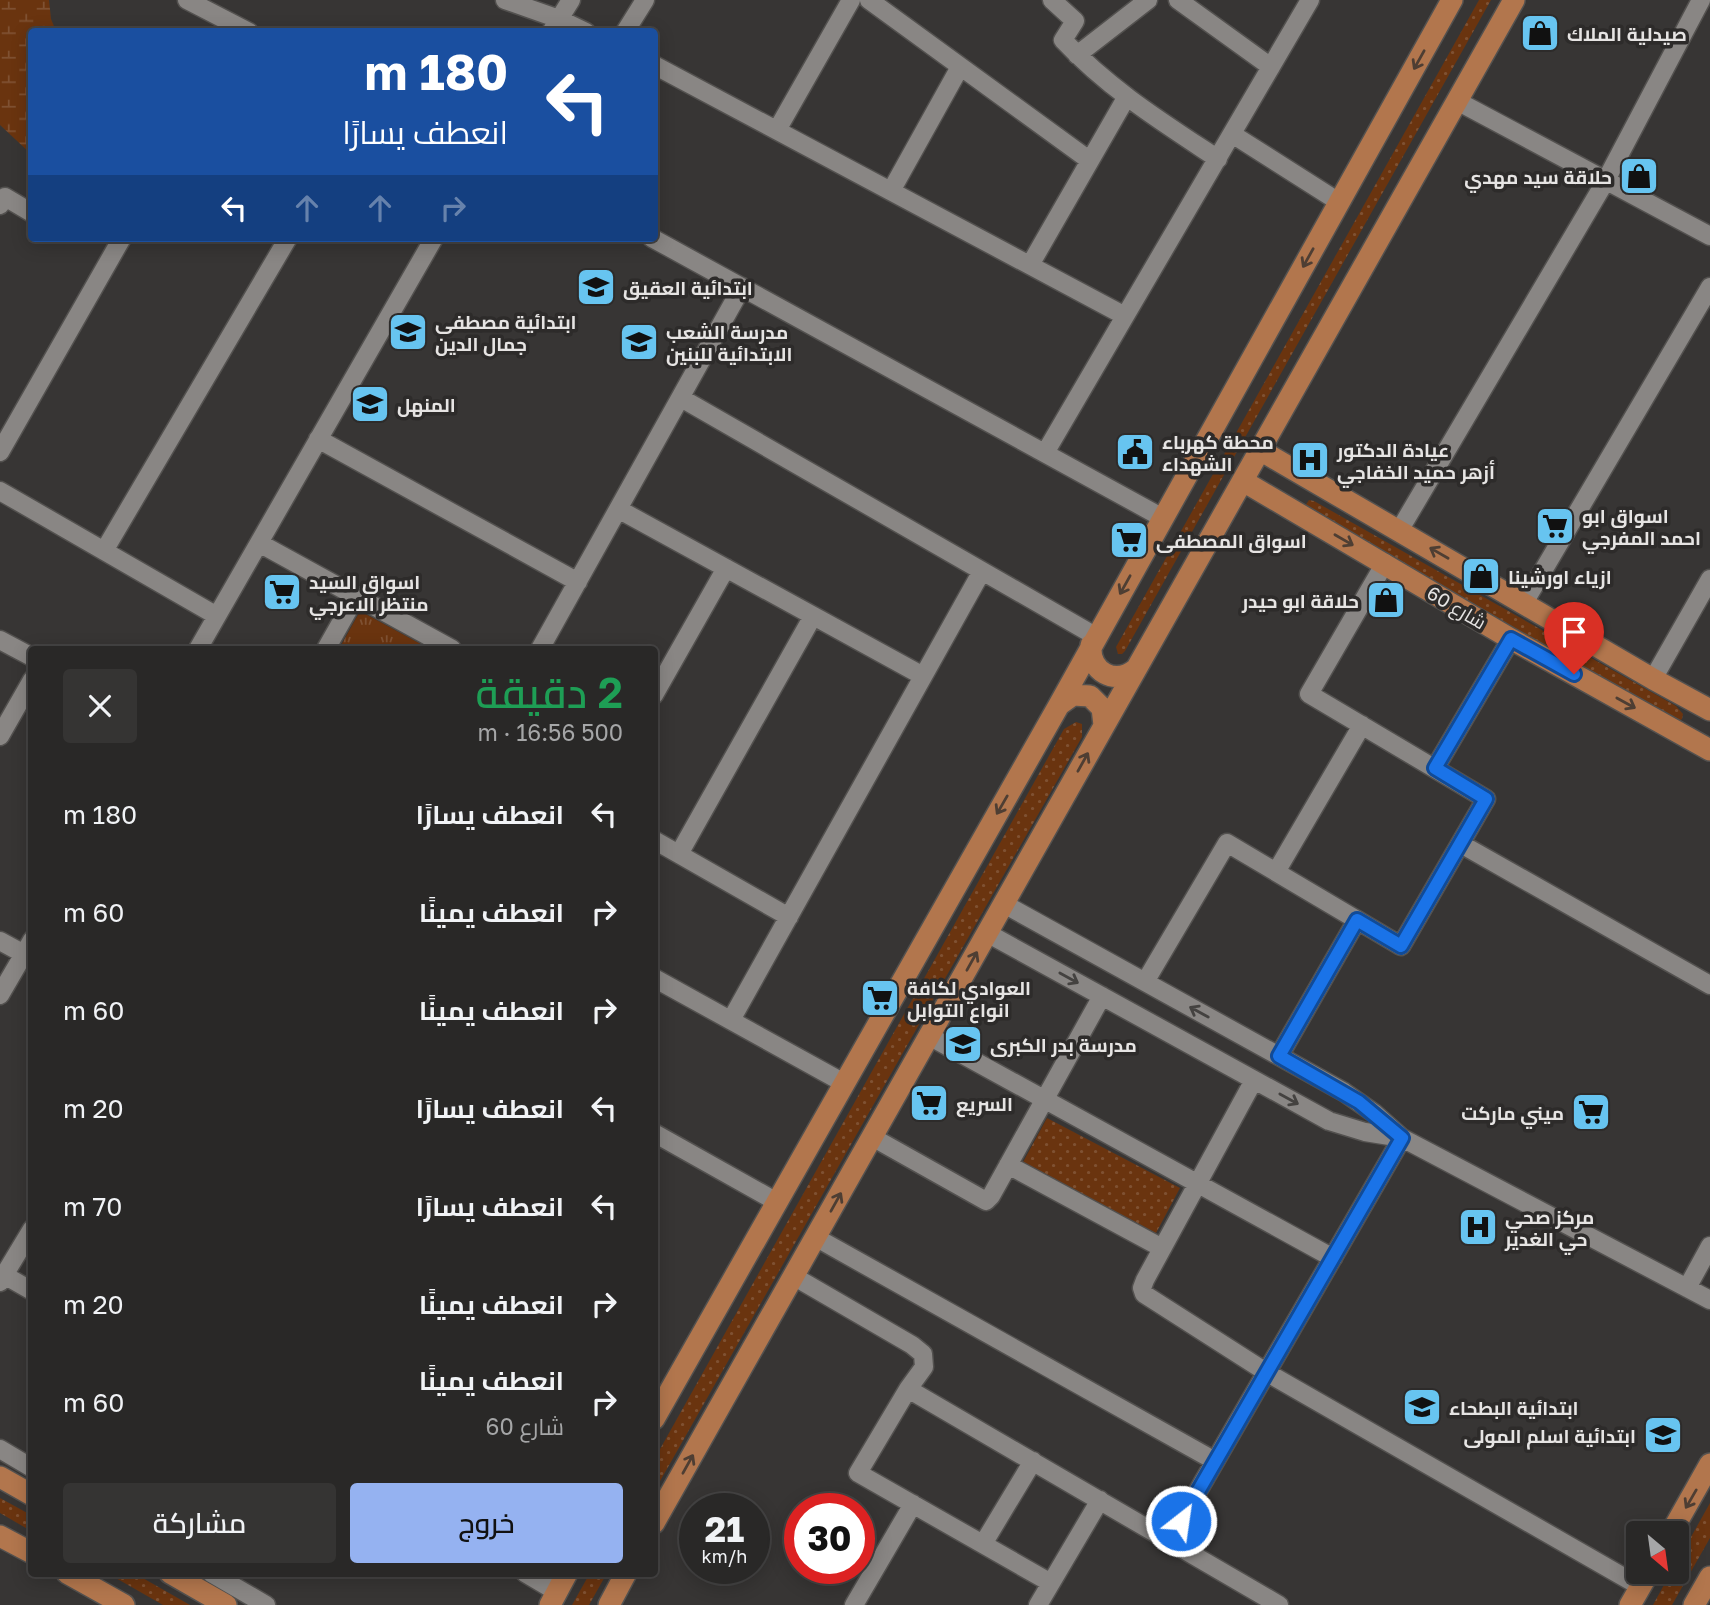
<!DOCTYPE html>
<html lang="ar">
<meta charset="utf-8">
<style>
:root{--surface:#292827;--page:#353433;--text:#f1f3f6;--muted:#a5a6a7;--line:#454444;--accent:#95b2f1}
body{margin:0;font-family:"Golos Text",Cairo,sans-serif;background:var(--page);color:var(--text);direction:rtl;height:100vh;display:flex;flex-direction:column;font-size:26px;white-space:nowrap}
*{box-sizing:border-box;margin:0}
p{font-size:23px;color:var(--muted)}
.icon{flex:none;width:38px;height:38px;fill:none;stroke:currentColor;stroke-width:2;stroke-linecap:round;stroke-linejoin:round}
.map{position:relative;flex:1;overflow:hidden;direction:ltr}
.side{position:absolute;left:28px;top:646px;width:630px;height:931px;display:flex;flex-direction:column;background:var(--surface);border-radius:7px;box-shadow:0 4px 18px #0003,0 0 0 2px var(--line);direction:rtl}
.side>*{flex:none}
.top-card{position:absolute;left:28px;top:28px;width:630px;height:214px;border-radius:7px;box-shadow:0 4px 18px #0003,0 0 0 2px var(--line);direction:rtl;background:#1a4fa0;color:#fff;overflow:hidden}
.needle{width:46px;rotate:151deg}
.tools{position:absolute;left:1626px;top:1521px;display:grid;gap:14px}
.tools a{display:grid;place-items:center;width:63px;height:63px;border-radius:7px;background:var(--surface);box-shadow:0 4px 18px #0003,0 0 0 2px var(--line);font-size:35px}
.speed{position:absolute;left:679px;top:1493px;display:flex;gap:14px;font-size:35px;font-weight:700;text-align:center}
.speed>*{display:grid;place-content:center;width:91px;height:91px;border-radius:50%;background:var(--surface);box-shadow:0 4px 18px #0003,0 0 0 2px var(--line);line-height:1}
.speed small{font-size:18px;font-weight:400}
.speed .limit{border:10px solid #d22;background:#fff;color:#111}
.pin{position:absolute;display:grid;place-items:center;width:60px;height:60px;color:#fff;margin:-72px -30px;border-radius:50% 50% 50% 0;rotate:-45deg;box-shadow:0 0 7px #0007}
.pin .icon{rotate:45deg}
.me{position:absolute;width:77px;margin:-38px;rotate:30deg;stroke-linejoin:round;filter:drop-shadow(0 0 5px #0008)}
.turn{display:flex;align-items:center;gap:24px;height:147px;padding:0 35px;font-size:32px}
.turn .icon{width:91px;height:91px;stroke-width:2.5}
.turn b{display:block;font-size:49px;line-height:60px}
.lanes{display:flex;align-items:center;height:66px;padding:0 35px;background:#0003;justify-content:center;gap:35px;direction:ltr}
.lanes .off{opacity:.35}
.round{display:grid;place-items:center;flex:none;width:74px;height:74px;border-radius:7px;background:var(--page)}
.summary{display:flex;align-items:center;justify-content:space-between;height:119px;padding:0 35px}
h1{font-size:42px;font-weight:600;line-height:52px;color:#1e9e55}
.primary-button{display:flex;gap:14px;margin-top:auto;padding:14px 35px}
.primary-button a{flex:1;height:80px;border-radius:7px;background:var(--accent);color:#111;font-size:28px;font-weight:600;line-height:80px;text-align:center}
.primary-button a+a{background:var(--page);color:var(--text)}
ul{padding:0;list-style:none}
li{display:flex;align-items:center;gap:21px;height:98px;padding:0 35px}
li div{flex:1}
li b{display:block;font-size:26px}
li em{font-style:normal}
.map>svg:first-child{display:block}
.grass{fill:url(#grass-dots)}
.wetland{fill:url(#wetland-marsh)}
.park{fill:url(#park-tufts)}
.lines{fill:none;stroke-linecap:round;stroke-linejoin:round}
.minor-casing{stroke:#53514f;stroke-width:21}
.major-casing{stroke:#53514f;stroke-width:24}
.minor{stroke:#898684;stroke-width:18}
.major{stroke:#b2764d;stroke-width:21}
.oneway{stroke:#4e3e33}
.oneway2{stroke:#444240}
.route-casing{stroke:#114b97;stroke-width:18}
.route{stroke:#1a73e8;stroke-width:12}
.labels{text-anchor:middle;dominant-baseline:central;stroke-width:7;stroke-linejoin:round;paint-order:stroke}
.poi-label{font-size:19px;font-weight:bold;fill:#e6e4e3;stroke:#2d2b2a;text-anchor:start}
.street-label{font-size:19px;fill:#e6e4e3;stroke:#2d2b2a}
</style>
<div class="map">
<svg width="1710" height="1605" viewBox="0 0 1710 1605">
<defs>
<pattern id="grass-dots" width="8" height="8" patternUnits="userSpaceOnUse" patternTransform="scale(1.75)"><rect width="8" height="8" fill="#6a340f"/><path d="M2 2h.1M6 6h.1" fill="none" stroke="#7f5132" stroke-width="1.8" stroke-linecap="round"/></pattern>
<pattern id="wetland-marsh" width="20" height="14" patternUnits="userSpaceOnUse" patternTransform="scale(1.75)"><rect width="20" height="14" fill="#6a340f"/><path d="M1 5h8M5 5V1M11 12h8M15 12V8" fill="none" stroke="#7f5132"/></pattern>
<pattern id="park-tufts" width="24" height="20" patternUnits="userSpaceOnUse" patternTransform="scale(1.75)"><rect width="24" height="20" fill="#6a340f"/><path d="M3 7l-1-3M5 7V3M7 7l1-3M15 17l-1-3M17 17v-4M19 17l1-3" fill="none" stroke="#7f5132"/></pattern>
</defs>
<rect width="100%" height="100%" fill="#373534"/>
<!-- grass -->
<path class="grass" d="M1479 0H1491L1125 651 1122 654H1118L1116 647Z
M1309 500 1314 501 1676 706 1683 714 1682 719 1679 721 1671 719 1308 510 1305 506Z
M1076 722 1082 724V737L655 1490V1458L1064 729Z
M1047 1118 1180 1188 1156 1233 1023 1162Z
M0 1498 31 1515V1531L0 1513Z
M1710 1503V1538L1672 1605H1653L1671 1572H1676L1677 1562Z
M107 1573H134L190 1605H163Z
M590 1573H607L589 1605H572Z"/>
<!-- wetland -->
<path class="wetland" d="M0 0H49L51 19 56 31 32 32 31 154 0 125Z"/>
<!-- park -->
<path class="park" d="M360 611 430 649H339Z"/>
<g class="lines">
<!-- minor casing -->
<g class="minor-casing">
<path id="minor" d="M187 0 249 32
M505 0 559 19 586 32
M869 0 1089 160
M1052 0 1075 21 1063 40C1109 89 1162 122 1218 159
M1178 0 1271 67
M551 32 571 0
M625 32 645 0
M1077 55 1148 0
M654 65 1125 316
M1457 101 1710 236
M777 130 851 0
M1232 134 1339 202
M891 191 960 67
M0 205 5 197 32 213
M652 238 1163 518
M1030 265 1126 98
M681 398 1097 637
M318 439 578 582
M0 452 122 238
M1045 453 1310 0
M0 491 217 616
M618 509 923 676
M1399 531 1605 182 1701 0
M259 543 452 649
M104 551 288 238
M1524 603 1710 287
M0 640 32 657
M198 649 434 238
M326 649 356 596
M540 649 742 287
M1653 679 1710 579
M654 695 726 568
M0 736 32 680
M1435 768 1511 639
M654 840 789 917
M1461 844 1710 985
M679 854 813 616
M1276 872 1362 725
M1004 904 1344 1092 1374 1113 1402 1138 1710 1300
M987 933 1329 1121 1365 1132 1402 1138
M0 941 24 954
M654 978 844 1083
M1145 982 1227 843 1401 946 1486 799 1309 694 1385 563
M0 995 32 940
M731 1020 982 571
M929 1036 1333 1258
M1279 1056 1357 920
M1254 1080 1145 1280 1142 1288 1144 1294 1266 1372 1641 1587
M654 1133 777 1202
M872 1137 986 1201 991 1196 1102 996
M1008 1165 1162 1248
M815 1237 1215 1461
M4 1275 32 1291
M793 1276 912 1345 923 1354 924 1367 908 1389 1279 1605
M0 1282 32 1229
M1687 1288 1710 1246
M908 1389 858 1473 1051 1583
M0 1449 32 1468
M1169 1541 1402 1138
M983 1544 1033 1461
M211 1573 266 1605
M525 1573 557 1592
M854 1605 913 1504
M1038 1605 1100 1500"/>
</g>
<!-- major casing -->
<g class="major-casing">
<path id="major" d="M1260 450 1653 679 1710 710
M1243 481 1511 639 1710 750
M1091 645C1089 672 1115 686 1136 669
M1059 705 1073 695 1090 696 1102 708 1104 725
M654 1419 1059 705 1452 0
M0 1477 32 1495
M654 1523 1514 0
M1671 1533 1710 1464
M0 1536 32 1553
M67 1573 124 1605
M170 1573 226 1605
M550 1605 567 1573
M609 1605 626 1573
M1630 1605 1649 1572
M1694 1605 1710 1577"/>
</g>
<!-- minor -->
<use href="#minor" class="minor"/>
<!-- major -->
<use href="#major" class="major"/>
</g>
<!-- one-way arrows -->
<defs><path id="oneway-shaft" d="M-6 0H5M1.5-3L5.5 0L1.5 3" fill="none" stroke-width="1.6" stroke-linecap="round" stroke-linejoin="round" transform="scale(1.75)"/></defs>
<g class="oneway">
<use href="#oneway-shaft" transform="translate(1419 60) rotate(119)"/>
<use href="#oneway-shaft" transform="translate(1308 258) rotate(119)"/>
<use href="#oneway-shaft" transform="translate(1344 540) rotate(30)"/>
<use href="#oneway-shaft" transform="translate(1439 553) rotate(-150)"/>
<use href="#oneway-shaft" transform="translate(1125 585) rotate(119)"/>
<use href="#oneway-shaft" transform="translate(1626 703) rotate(29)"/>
<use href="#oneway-shaft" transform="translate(1083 762) rotate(-61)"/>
<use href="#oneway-shaft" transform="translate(1002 805) rotate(120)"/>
<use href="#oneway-shaft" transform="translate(972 961) rotate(-61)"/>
<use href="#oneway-shaft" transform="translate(836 1202) rotate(-61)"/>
<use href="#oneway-shaft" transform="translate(688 1464) rotate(-61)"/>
<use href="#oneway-shaft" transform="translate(1691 1499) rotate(120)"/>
</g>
<g class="oneway2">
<use href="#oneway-shaft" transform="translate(1069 978) rotate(29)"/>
<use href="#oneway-shaft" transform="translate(1199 1012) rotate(-151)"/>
<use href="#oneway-shaft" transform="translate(1289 1099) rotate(29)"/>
</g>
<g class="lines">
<!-- route casing -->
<g class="route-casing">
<path id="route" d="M1181 1521 1402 1138 1359 1102 1279 1056 1357 920 1401 946 1486 799 1435 768 1511 639 1574 674"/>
</g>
<!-- route -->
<use href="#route" class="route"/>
</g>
<!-- icons -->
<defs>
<g id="shop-square" transform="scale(2.0125)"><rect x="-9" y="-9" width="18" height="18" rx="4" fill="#67c4f0" stroke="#2d2b2a"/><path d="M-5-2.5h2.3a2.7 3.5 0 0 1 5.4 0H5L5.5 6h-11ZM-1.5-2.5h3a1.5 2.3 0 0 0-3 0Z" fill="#111"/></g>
<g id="school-square" transform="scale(2.0125)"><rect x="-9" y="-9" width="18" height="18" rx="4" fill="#67c4f0" stroke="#2d2b2a"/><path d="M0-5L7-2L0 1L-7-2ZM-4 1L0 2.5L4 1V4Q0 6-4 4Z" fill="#111"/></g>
<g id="civic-square" transform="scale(2.0125)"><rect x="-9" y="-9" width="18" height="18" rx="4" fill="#67c4f0" stroke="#2d2b2a"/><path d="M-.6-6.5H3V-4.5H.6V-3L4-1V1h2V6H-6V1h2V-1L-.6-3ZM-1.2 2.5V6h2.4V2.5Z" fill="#111"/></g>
<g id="hospital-square" transform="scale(2.0125)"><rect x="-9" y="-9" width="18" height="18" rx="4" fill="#67c4f0" stroke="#2d2b2a"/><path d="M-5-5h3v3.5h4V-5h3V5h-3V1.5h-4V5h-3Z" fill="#111"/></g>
<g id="supermarket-square" transform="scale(2.0125)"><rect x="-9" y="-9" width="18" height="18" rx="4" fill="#67c4f0" stroke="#2d2b2a"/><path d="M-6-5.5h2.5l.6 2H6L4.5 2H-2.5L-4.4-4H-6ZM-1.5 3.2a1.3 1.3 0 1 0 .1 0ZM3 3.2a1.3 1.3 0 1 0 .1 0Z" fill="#111"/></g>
</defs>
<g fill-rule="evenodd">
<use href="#shop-square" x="1540" y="33"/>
<use href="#shop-square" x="1639" y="176"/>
<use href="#school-square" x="596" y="287"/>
<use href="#school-square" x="408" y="332"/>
<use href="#school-square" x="639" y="342"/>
<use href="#school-square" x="370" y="404"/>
<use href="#civic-square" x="1135" y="452"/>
<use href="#hospital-square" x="1310" y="460"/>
<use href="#supermarket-square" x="1555" y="526"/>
<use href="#supermarket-square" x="1129" y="540"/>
<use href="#shop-square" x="1481" y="576"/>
<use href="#supermarket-square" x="282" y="592"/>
<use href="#shop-square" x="1386" y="600"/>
<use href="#supermarket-square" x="880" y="998"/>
<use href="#school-square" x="963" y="1044"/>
<use href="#supermarket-square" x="929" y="1103"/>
<use href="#supermarket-square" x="1591" y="1112"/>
<use href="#hospital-square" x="1478" y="1227"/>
<use href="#school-square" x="1422" y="1407"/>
<use href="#school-square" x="1663" y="1435"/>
</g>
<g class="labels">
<!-- poi labels -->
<g class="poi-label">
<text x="1567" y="33">صيدلية الملاك</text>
<text x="1612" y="176" text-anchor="end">حلاقة سيد مهدي</text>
<text x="623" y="287">ابتدائية العقيق</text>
<text x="435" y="321">ابتدائية مصطفى<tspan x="435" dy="22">جمال الدين</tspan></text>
<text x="666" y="331">مدرسة الشعب<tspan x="666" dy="22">الابتدائية للبنين</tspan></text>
<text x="397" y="404">المنهل</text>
<text x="1162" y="441">محطة كهرباء<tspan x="1162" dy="22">الشهداء</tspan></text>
<text x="1337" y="449">عيادة الدكتور<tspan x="1337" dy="22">أزهر حميد الخفاجي</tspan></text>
<text x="1582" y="515">اسواق ابو<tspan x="1582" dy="22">احمد المفرجي</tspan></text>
<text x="1156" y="540">اسواق المصطفى</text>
<text x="1508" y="576">ازياء اورشينا</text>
<text x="309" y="581">اسواق السيد<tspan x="309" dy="22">منتظر الاعرجي</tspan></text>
<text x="1359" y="600" text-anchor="end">حلاقة ابو حيدر</text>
<text x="907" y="987">العوادي لكافة<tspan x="907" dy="22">انواع التوابل</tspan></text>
<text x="990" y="1044">مدرسة بدر الكبرى</text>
<text x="956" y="1103">السريع</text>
<text x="1564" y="1112" text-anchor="end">ميني ماركت</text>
<text x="1505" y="1216">مركز صحي<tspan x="1505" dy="22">حي الغدير</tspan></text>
<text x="1449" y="1407">ابتدائية البطحاء</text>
<text x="1636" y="1435" text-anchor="end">ابتدائية اسلم المولى</text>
</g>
<!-- street labels -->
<g class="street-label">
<text transform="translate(1457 607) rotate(31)">شارع 60</text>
</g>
</g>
</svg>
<div class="tools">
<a><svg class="needle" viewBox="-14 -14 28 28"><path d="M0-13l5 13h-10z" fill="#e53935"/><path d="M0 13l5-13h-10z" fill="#a5a6a7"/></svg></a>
</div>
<div class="speed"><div>21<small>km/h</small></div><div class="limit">30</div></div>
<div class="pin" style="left:1574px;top:674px;background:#d93025"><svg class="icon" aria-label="arrive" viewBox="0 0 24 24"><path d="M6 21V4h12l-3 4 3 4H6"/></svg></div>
<svg class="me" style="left:1181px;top:1521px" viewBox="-20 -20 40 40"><circle r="17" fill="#1a73e8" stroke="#fff" stroke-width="3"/><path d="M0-11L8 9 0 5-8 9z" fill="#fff"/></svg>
<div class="top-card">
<div class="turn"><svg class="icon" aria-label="left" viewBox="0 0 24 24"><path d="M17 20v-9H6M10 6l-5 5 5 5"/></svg><div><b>180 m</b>انعطف يسارًا</div></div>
<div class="lanes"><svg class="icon" aria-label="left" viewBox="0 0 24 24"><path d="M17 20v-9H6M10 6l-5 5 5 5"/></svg><svg class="icon off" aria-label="ahead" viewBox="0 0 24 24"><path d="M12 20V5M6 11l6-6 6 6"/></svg><svg class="icon off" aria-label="ahead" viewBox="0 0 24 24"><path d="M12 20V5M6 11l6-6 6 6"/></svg><svg class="icon off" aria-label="right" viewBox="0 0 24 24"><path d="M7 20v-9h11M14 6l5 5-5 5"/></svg></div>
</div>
<section class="side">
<div class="summary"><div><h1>2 دقيقة</h1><p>500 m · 16:56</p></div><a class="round"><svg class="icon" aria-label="close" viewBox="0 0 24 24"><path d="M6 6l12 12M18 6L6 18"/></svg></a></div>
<ul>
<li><svg class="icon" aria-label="left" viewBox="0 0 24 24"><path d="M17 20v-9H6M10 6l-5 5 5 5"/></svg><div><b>انعطف يسارًا</b></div><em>180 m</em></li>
<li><svg class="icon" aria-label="right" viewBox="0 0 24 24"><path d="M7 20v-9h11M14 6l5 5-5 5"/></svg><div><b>انعطف يمينًا</b></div><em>60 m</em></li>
<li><svg class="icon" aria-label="right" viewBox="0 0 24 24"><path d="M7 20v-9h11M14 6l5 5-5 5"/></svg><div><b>انعطف يمينًا</b></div><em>60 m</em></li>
<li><svg class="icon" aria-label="left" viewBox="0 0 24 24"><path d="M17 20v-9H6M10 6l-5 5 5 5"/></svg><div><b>انعطف يسارًا</b></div><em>20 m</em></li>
<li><svg class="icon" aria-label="left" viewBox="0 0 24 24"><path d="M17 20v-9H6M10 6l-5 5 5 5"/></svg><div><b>انعطف يسارًا</b></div><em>70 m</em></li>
<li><svg class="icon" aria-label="right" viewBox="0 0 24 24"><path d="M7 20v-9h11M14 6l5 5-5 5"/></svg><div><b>انعطف يمينًا</b></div><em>20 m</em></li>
<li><svg class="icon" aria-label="right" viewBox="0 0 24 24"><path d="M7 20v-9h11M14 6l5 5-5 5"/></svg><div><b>انعطف يمينًا</b><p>شارع 60</p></div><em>60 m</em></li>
</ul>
<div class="primary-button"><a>خروج</a><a>مشاركة</a></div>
</section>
</div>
